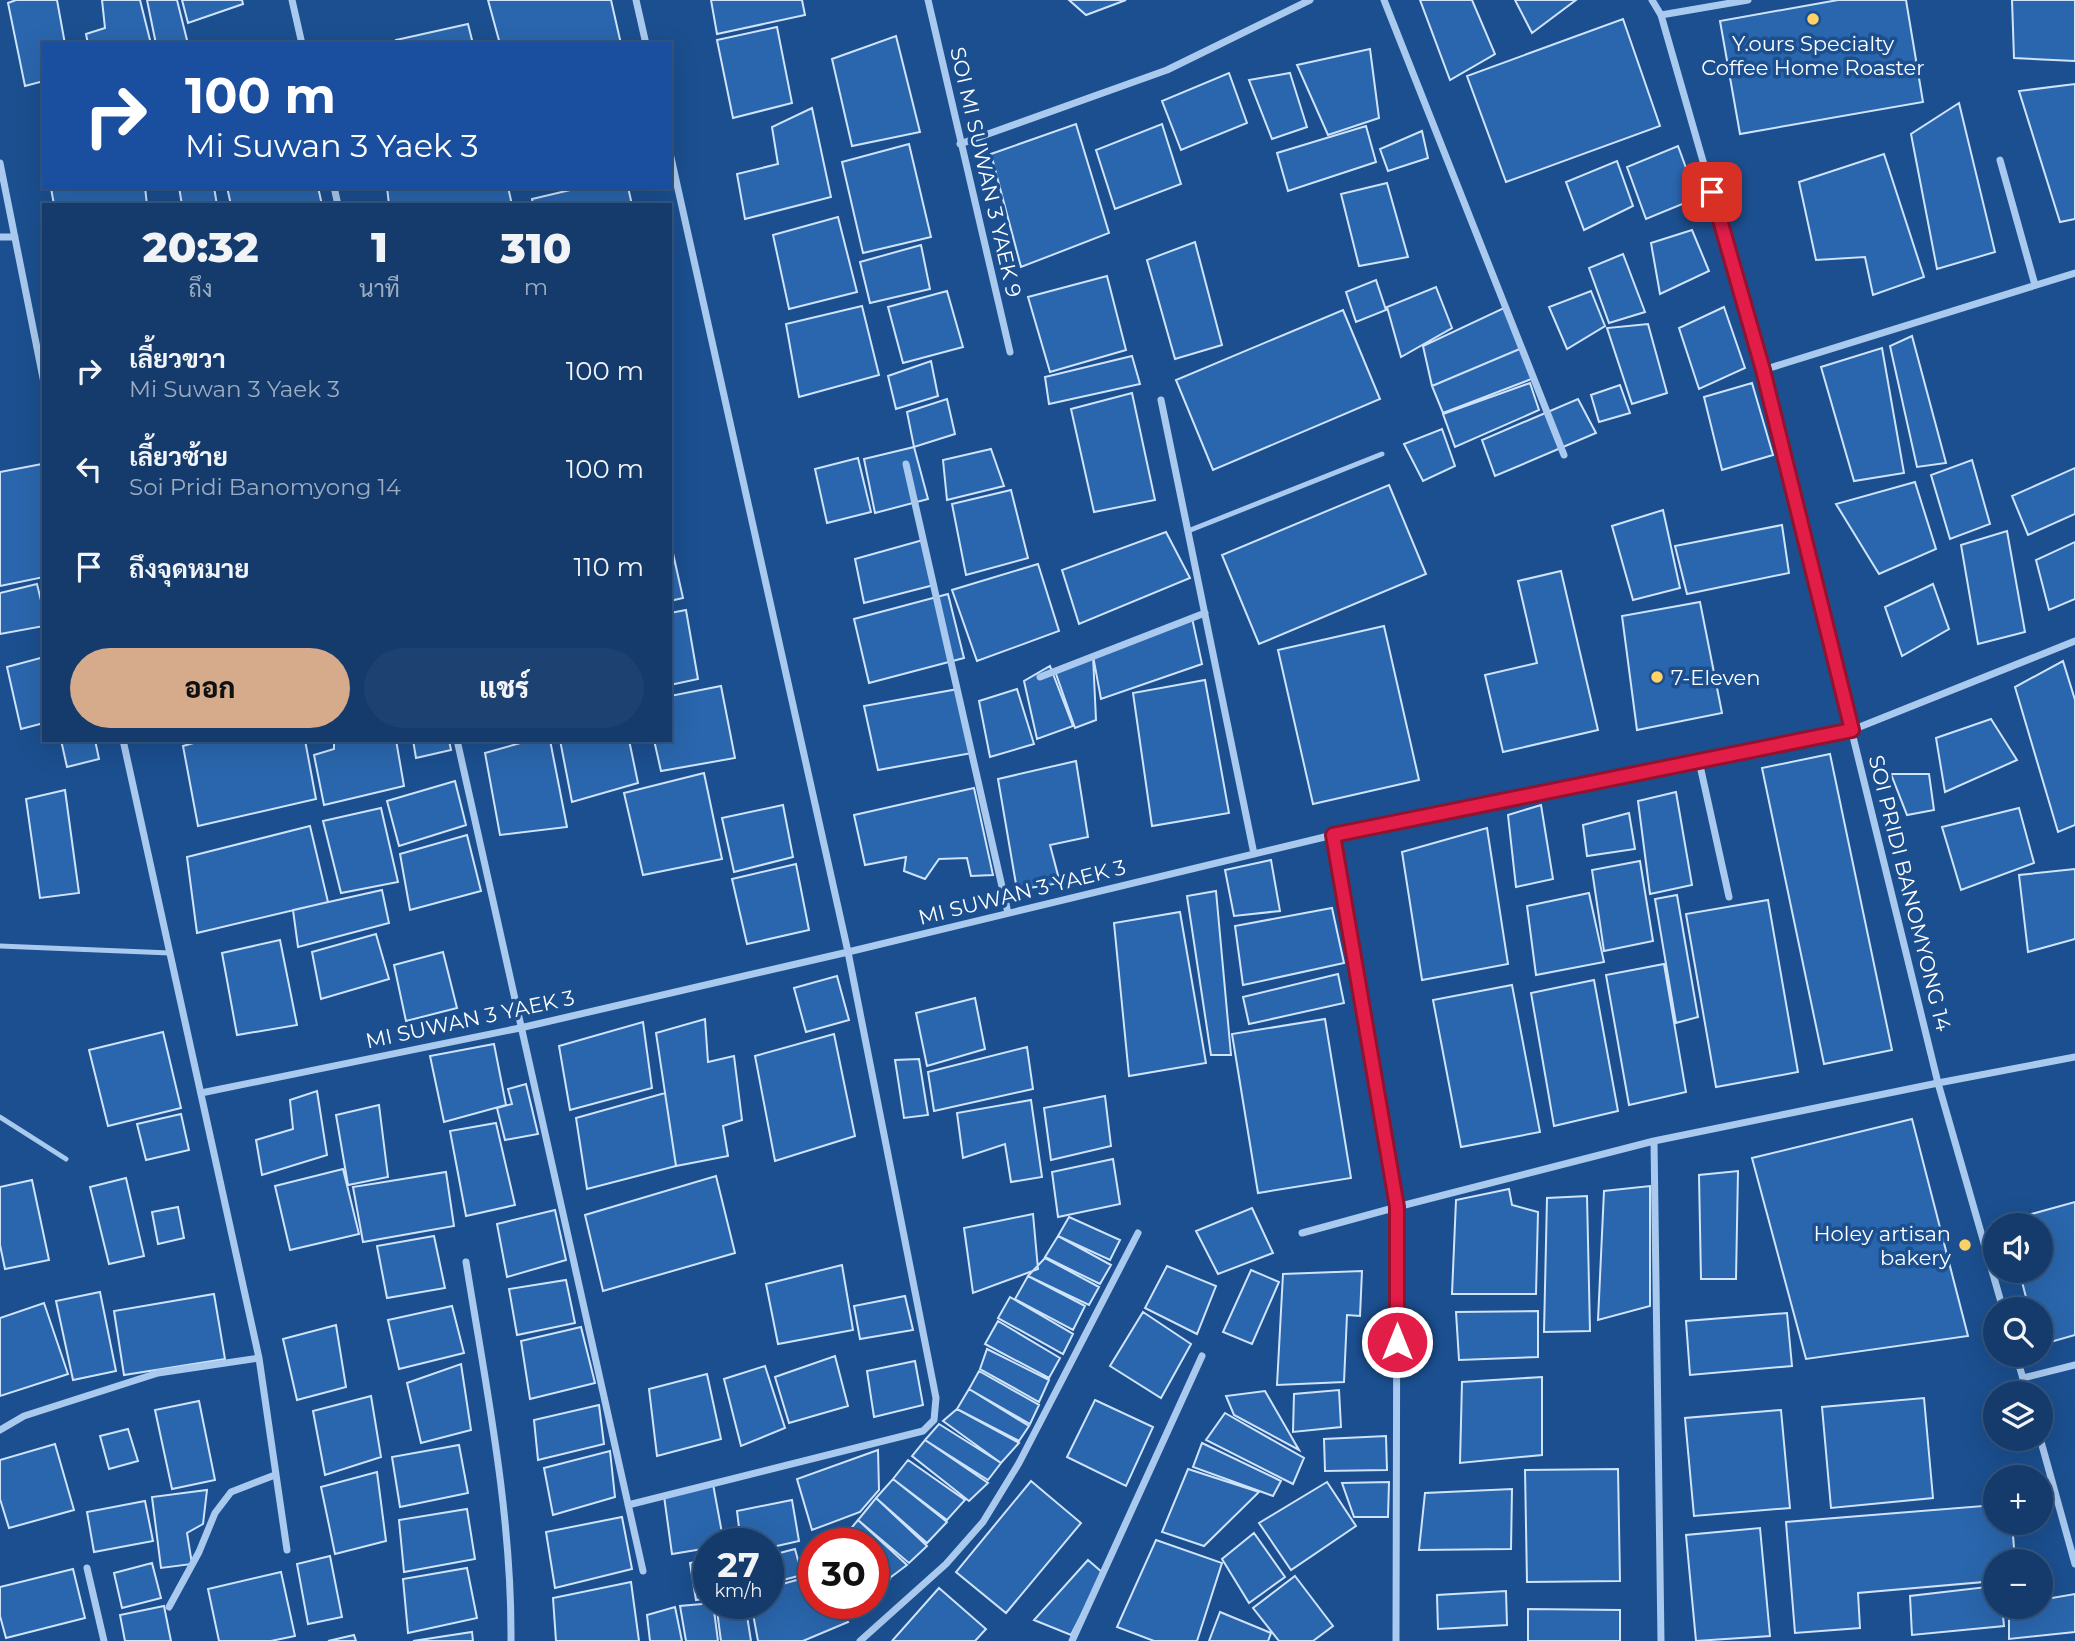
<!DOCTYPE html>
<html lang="th">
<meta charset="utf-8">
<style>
:root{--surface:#143b6b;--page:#1d4271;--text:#f1f3f6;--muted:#9dadc1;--line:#33557e;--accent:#d6ab8b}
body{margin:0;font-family:Montserrat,Sarabun,sans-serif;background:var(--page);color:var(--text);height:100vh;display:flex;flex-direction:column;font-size:26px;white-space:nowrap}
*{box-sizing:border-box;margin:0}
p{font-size:23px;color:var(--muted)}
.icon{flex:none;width:38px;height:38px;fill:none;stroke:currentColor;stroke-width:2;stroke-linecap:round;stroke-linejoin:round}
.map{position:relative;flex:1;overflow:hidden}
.drawer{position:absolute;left:42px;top:203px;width:630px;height:539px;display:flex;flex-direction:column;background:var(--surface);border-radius:0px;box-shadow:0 7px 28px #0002,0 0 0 2px var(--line)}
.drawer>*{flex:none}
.hud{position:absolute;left:42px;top:42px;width:630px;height:147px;border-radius:0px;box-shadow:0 7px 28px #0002,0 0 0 2px var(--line);background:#1a4fa0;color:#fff;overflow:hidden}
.fabs{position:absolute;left:1983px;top:1213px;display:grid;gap:14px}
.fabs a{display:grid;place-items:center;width:70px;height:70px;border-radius:50%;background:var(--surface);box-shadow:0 7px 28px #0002,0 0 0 2px var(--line);font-size:35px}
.speed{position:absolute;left:693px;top:1528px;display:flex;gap:14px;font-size:35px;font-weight:700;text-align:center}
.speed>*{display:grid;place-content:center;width:91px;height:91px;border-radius:50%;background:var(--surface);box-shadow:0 7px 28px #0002,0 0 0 2px var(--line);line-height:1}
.speed small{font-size:18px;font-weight:400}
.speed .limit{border:10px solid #d22;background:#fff;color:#111}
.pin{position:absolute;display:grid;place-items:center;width:60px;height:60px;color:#fff;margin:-30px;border-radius:14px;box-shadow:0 4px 10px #0006}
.me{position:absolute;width:77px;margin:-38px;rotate:0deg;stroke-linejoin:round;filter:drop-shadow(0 0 5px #0008)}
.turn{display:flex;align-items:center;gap:24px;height:147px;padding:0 28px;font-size:32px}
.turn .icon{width:91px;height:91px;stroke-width:2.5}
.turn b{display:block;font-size:49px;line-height:60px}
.eta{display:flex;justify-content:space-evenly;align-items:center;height:119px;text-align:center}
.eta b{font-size:42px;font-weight:800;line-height:49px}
.cta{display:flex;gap:14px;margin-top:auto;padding:14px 28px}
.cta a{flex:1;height:80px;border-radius:42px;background:var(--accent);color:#111;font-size:28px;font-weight:800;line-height:80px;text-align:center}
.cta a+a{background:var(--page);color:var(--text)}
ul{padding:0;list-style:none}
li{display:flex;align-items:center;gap:21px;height:98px;padding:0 28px}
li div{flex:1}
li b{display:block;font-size:26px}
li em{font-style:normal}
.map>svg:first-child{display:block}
.building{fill:#2a66ad;stroke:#cfe3fa;stroke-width:2}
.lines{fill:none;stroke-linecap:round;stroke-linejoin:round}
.service{stroke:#a9c9ee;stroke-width:5}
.minor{stroke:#a9c9ee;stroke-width:7}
.route-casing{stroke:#92132f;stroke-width:18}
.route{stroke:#e11d48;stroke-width:12}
.poi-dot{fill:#ffd166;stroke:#1b4f8f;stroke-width:2.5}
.labels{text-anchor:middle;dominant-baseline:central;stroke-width:7;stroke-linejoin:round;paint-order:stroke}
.poi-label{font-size:21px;fill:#fff;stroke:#1b4f8f}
.street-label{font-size:21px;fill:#fff;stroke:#1b4f8f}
</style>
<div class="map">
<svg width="2075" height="1641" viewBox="0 0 2075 1641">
<rect width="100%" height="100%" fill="#1b4f8f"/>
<!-- building -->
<path class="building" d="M16 0H57L65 44H44V81L25 86 8 3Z
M102 0H140L151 44H88L86 34 105 28Z
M147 0H177L188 44H156Z
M182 0H242L243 4 188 23Z
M488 0H611L621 44H500Z
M711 0H802L805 15 717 34Z
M1069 0H1126L1086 15Z
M1420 0H1472L1495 54 1450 80Z
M1515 0H1576L1532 33Z
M1838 0H1906L1923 102 1740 134 1720 21Z
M2012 0H2075V61L2014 58Z
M1623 19 1660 126 1506 182 1467 76Z
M468 24 473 44H397L396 40Z
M777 27 792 103 733 118 717 40Z
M896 36 920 132 852 146 832 59Z
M1370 49 1379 118 1328 135 1297 65Z
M1229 73 1247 123 1181 150 1162 101Z
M1290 73 1307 127 1272 139 1249 80Z
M2075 84V219L2060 222 2019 91Z
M1959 103 1995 252 1937 269 1911 134Z
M812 108 831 197 745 219 737 174 778 164 772 127Z
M1076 124 1109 233 1021 267 991 154Z
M1162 124 1181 184 1115 209 1096 150Z
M1366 126 1376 162 1288 191 1277 153Z
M1422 131 1428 158 1388 171 1380 149Z
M909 144 931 237 863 253 842 162Z
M1678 146 1697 198 1646 219 1627 167Z
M1884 154 1924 277 1873 295 1865 257 1816 260 1799 182Z
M1617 161 1633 206 1584 230 1566 182Z
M1387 183 1408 257 1359 266 1341 194Z
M58 187H145L147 205H54L51 188Z
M179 187H214L217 205H182Z
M227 187H318L322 205H231Z
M387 187H508L512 205H389Z
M583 187H628L632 205H533L532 199Z
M838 217 857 292 789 309 773 235Z
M1692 230 1709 271 1660 294 1651 243Z
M1195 242 1222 345 1175 359 1147 260Z
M921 245 930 289 870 303 860 262Z
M1623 254 1645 312 1609 323 1589 268Z
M1107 276 1126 350 1050 372 1028 297Z
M1376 280 1386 310 1356 322 1346 292Z
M1436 287 1452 328 1401 357 1387 307Z
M947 291 963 347 903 363 888 307Z
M1591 291 1605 326 1567 349 1549 307Z
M862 306 879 375 799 397 786 324Z
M1506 307 1522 348 1432 386 1423 346Z
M1724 307 1745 368 1699 389 1679 328Z
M1343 310 1380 399 1213 470 1176 380Z
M1648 324 1667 393 1632 404 1607 328Z
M1912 336 1946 463 1917 467 1890 346Z
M1522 348 1534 378 1443 413 1432 386Z
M1882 348 1904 473 1854 481 1821 367Z
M1132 356 1140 384 1049 404 1045 377Z
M931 361 938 396 896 409 888 376Z
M1530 383 1539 410 1455 447 1443 414Z
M1752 383 1773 455 1722 470 1704 397Z
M1620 385 1630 413 1599 422 1591 395Z
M1132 393 1155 500 1094 512 1071 409Z
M947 399 955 434 914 447 907 412Z
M1578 399 1596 433 1495 476 1482 440Z
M1442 429 1455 466 1423 481 1404 444Z
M914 447 928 499 875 513 864 459Z
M991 449 1004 486 947 500 943 460Z
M858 458 871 512 827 523 815 469Z
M1972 460 1990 524 1950 539 1931 475Z
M42 464 44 577 0 586V472Z
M2075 468V514L2028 535 2012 496Z
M1915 482 1936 549 1879 574 1836 504Z
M1389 485 1426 574 1259 644 1222 555Z
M1011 490 1028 558 966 575 952 504Z
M1663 510 1680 588 1633 600 1612 526Z
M1782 525 1789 573 1687 594 1675 546Z
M2007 531 2025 632 1978 644 1961 545Z
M1166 532 1190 578 1079 624 1062 570Z
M670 540 683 598 670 601Z
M923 540 934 585 864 603 855 559Z
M2075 542V599L2049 610 2036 560Z
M1038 564 1059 631 977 661 952 590Z
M1561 571 1598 730 1503 752 1485 675 1537 663 1518 581Z
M37 584 44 613V626L0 634V593Z
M1933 584 1949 629 1902 656 1885 607Z
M948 594 964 658 869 683 854 619Z
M1700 602 1722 713 1637 730 1622 616Z
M686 610 698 679 670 685V613Z
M1192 618 1202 664 1101 699 1093 656Z
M1384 626 1419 780 1313 804 1278 650Z
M1093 656 1096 720 1075 728 1055 671Z
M44 657V723L21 729 7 667Z
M2063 661 2075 700V825L2058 832 2015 687Z
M1050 666 1073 726 1037 739 1024 681Z
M1205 680 1229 813 1152 826 1133 693Z
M721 686 735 758 661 771 654 740H670V696Z
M958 689 972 753 878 770 864 706Z
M1017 689 1034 744 990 757 979 701Z
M1991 719 2017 760 1945 792 1936 738Z
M61 740H95L99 759 67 767Z
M204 740H305L316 799 198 826 183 746Z
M334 740H396L404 786 324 805 314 755 334 749Z
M413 740H449L451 750 416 758Z
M531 740H550L567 827 500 835 485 753Z
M560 740H629L638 783 572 802Z
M1830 754 1892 1050 1824 1064 1762 768Z
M1076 761 1088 837 1050 845 1060 883 1017 890 998 779Z
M704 773 722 859 643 875 624 793Z
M1891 774H1929L1934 810 1907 815Z
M455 781 466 825 399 846 387 801Z
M974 788 993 875 971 876 967 858 939 859 925 879 904 871 906 857 865 865 854 815Z
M65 790 79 893 40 898 26 799Z
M1676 792 1692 885 1650 894 1638 801Z
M783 805 793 857 734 872 722 818Z
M1541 805 1553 879 1516 887 1508 815Z
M381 808 398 882 341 893 323 821Z
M2019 808 2034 863 1961 890 1942 827Z
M1629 813 1635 849 1587 856 1583 825Z
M310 826 328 902 197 933 187 857Z
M1487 828 1508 964 1422 980 1402 852Z
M467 835 481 891 410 910 400 854Z
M1271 860 1280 911 1234 916 1225 870Z
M1640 861 1653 941 1604 951 1592 870Z
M796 864 809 930 747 944 732 879Z
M2075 869V939L2028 952 2019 875Z
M382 890 389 923 298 947 293 910Z
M1216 891 1231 1055H1211L1187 896Z
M1589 893 1604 962 1536 975 1527 906Z
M1677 895 1698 1017 1676 1023 1655 899Z
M1768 900 1798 1072 1716 1087 1686 914Z
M1332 908 1344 963 1243 985 1235 926Z
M1180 912 1206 1063 1129 1076 1114 923Z
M376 934 389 979 321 999 312 952Z
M280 940 297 1025 237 1035 222 953Z
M443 952 457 1008 406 1021 394 965Z
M1664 964 1686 1092 1629 1105 1606 975Z
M1338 974 1344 1003 1249 1024 1243 997Z
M837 976 849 1020 806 1032 794 988Z
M1594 980 1618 1111 1554 1126 1531 993Z
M1512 985 1540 1132 1461 1147 1433 1000Z
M975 998 985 1049 927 1066 916 1013Z
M705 1019 708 1062 734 1056 742 1120 723 1126 728 1156 676 1166 656 1033Z
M1325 1019 1351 1178 1258 1193 1232 1034Z
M643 1022 652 1088 570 1110 559 1046Z
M163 1032 181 1108 108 1126 89 1050Z
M834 1034 855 1136 775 1161 755 1056Z
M494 1044 506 1105 444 1122 430 1056Z
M1027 1047 1033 1089 934 1111 928 1072Z
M919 1059 928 1115 904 1118 895 1060Z
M526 1084 538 1134 505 1140 497 1108 512 1104 508 1089Z
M317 1091 327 1155 262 1175 256 1140 293 1129 290 1100Z
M665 1093 676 1166 587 1189 576 1118Z
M1105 1096 1111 1146 1051 1160 1044 1108Z
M1031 1100 1042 1177 1011 1182 1005 1144 963 1158 957 1113Z
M379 1105 388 1177 348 1185 336 1115Z
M181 1114 189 1150 146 1160 137 1124Z
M1912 1119 1968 1336 1806 1359 1752 1158Z
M496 1123 515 1205 466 1216 450 1131Z
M1113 1159 1120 1204 1058 1217 1052 1172Z
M343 1169 359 1234 290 1250 275 1186Z
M1738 1171 1736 1279H1701L1699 1175Z
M446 1172 454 1226 363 1242 353 1187Z
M716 1176 735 1253 603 1291 585 1215Z
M126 1178 144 1256 109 1264 90 1187Z
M32 1180 49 1260 5 1269 0 1245V1187Z
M1650 1186V1306L1598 1320 1604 1191Z
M1509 1189 1512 1205 1538 1212 1536 1294H1452L1456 1200Z
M1587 1196 1590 1331 1544 1332 1547 1198Z
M2075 1202V1335L2040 1345V1309H2029L2019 1270H2040V1225H2007L2006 1221Z
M178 1207 184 1238 158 1244 152 1212Z
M1252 1208 1273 1253 1218 1274 1196 1231Z
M555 1210 566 1260 507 1277 497 1224Z
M1033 1214 1038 1269 973 1293 964 1228Z
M1069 1217 1120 1240 1110 1260 1058 1236Z
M434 1236 445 1288 387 1298 377 1246Z
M1058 1236 1111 1265 1100 1284 1045 1257Z
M1045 1258 1099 1287 1089 1305 1028 1276Z
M842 1265 853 1330 778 1344 766 1284Z
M1167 1266 1216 1286 1197 1334 1145 1308Z
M1251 1270 1279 1282 1252 1344 1223 1332Z
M1362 1271 1360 1316 1347 1315 1344 1382 1277 1385 1283 1274Z
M1028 1276 1085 1306 1073 1330 1015 1299Z
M566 1280 575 1323 517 1335 509 1289Z
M100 1292 116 1371 73 1380 56 1301Z
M214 1294 225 1359 124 1375 114 1311Z
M905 1296 913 1330 860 1339 854 1306Z
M1010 1297 1073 1334 1063 1354 998 1318Z
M44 1303 68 1374 0 1396V1318Z
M452 1306 464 1353 399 1369 388 1320Z
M1538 1311V1357L1459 1360 1456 1312Z
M1143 1312 1191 1344 1161 1398 1110 1366Z
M1787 1313 1792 1366 1690 1375 1686 1321Z
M998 1321 1060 1358 1049 1378 985 1344Z
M336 1325 346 1387 297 1400 283 1339Z
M581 1327 595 1383 530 1399 521 1341Z
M987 1349 1049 1380 1039 1402 980 1369Z
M835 1356 848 1406 789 1423 775 1377Z
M915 1361 923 1405 874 1417 867 1371Z
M461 1364 471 1430 421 1443 407 1383Z
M765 1366 785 1428 741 1446 724 1379Z
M979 1371 1039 1405 1030 1424 969 1389Z
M707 1374 721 1439 657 1456 649 1389Z
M1542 1377V1455L1460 1463 1462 1382Z
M969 1389 1029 1426 1019 1441 957 1409Z
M1339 1390 1341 1427 1293 1432 1294 1394Z
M1265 1391 1299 1450 1234 1415 1226 1396Z
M371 1396 381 1457 325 1475 313 1411Z
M1924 1398 1933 1498 1831 1508 1822 1407Z
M1095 1400 1153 1427 1126 1486 1067 1457Z
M199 1401 215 1480 172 1489 155 1410Z
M599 1405 604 1444 538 1460 534 1420Z
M957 1409 1019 1443 1001 1463 943 1421Z
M1781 1410 1790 1508 1694 1516 1685 1418Z
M1225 1413 1304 1458 1293 1484 1206 1440Z
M939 1424 1001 1463 988 1480 925 1440Z
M128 1429 138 1461 109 1469 100 1436Z
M1386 1436 1387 1470 1325 1471 1324 1439Z
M925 1440 988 1483 969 1501 912 1456Z
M1202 1443 1281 1481 1273 1496 1193 1467Z
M55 1444 74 1510 9 1528 0 1499V1460Z
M459 1445 468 1493 400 1507 392 1457Z
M878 1450 879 1490 860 1512 812 1530 797 1479Z
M610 1451 615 1497 553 1515 544 1468Z
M908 1460 965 1500 947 1520 893 1479Z
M1188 1469 1259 1492 1204 1546 1162 1532Z
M1618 1469 1620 1581 1527 1582 1525 1470Z
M377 1472 386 1541 335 1554 321 1487Z
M893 1479 947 1522 927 1543 876 1498Z
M1031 1481 1081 1523 1006 1613 956 1572Z
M1327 1482 1356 1526 1291 1570 1259 1523Z
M1389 1482 1388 1517H1354L1342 1483Z
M713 1484 724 1544H709V1548L672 1554 664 1496Z
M1512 1489 1511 1549 1419 1550 1425 1493Z
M207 1490 203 1524 187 1533 192 1564 161 1568 152 1497Z
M876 1498 927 1546 909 1563 858 1520Z
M792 1500 799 1541 768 1548V1544H741L737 1511Z
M145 1501 153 1541 94 1552 87 1512Z
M1995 1505V1522H2012L2015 1561H1995V1581L1858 1593 1860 1628 1795 1633 1786 1522Z
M467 1509 475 1559 404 1572 399 1520Z
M622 1517 632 1569 555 1588 546 1532Z
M858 1520 907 1565 891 1577 873 1563V1544H850L843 1538Z
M1760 1528 1770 1636 1696 1641 1686 1535Z
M1254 1533 1285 1577 1249 1603 1222 1559Z
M1156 1540 1222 1563 1197 1641H1154L1117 1627Z
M795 1549 802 1575 768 1584V1556Z
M330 1556 342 1617 308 1624 297 1564Z
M709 1559V1598L696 1600 690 1563Z
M1088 1560 1103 1573 1071 1635 1034 1620Z
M152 1563 161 1598 122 1608 114 1573Z
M873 1564 890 1579 874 1596H873Z
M467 1568 477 1618 408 1633 403 1579Z
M73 1569 85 1618 6 1638 0 1616V1587Z
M281 1572 295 1636 271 1641H219L208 1589Z
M811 1576 814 1580V1603H833L848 1622 803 1641H758L751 1603H768V1588Z
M1295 1576 1333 1626 1313 1641H1279L1253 1608Z
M631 1582 639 1641H556L553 1598Z
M1995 1586V1606H2002L2004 1626 1912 1635 1910 1596Z
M939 1588 986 1629 975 1641H892Z
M1506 1591 1507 1625 1438 1629 1437 1595Z
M2075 1594V1632L2009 1639V1606H2040V1600Z
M713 1603 718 1641H686L680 1606Z
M716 1603H745L751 1641H721Z
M838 1603H866L851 1616Z
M164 1606 171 1641H125L120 1615Z
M675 1607 682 1641H650L647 1615Z
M1528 1609 1620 1610V1641H1528Z
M1220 1612 1271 1633 1268 1641H1209Z
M472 1632 473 1641H413Z
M354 1635 356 1641H328Z"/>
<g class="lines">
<!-- service -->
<path class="service" d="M1188 531 1382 454
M0 946 170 953
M0 1117 66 1159"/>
<!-- minor -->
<path class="minor" d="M292 0 302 44
M636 0 646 44
M928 0 1010 352
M1384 0 1564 455
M1652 0 1661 15 1763 370 1938 1083 2003 1309
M1661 15 1748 0
M960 144 1167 70 1310 0
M2000 160 2035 285
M0 163 44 383
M334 187 338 205
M0 237H15
M1763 370 2075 273
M1161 400 1254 854
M906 464 1008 913
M1040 677 1205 613
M123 740 259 1358 287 1550
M457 740 643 1571
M1699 761 1729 897
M201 1093 520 1028 848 952 1333 835 1852 730 2075 641
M1654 1141 1661 1641
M1302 1233 1397 1207 1333 835
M466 1262C486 1387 512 1514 511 1641
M2016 1354 2027 1393
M2023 1378 2075 1365
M0 1430 24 1416 158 1373 259 1358
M2040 1438 2075 1564
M628 1505 923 1431 934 1420 936 1398 848 952 670 153
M87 1568 104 1641
M169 1607 199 1552 215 1513 231 1492 275 1475
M860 1641 946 1564 983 1522 1019 1463 1138 1233
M1072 1641 1202 1356
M1396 1641 1397 1207 1654 1141 1938 1083 2075 1057"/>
</g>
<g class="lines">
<!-- route casing -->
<g class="route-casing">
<path id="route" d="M1397 1342V1207L1333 835 1852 730 1763 370 1712 192"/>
</g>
<!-- route -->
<use href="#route" class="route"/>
</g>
<!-- markers -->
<g class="poi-dot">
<circle cx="1813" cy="19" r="7"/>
<circle cx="1657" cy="677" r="7"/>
<circle cx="1965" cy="1245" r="7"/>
</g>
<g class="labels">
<!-- poi labels -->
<g class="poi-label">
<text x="1813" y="43">Y.ours Specialty<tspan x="1813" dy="24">Coffee Home Roaster</tspan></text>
<text x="1671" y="677" text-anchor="start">7-Eleven</text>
<text x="1951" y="1233" text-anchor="end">Holey artisan<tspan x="1951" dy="24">bakery</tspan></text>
</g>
<!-- street labels -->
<g class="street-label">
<text transform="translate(986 172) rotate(77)">SOI MI SUWAN 3 YAEK 9</text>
<text transform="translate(1022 892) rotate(-14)">MI SUWAN 3 YAEK 3</text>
<text transform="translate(1910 893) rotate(76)">SOI PRIDI BANOMYONG 14</text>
<text transform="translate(470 1019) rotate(-12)">MI SUWAN 3 YAEK 3</text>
</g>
</g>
</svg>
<div class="fabs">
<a><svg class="icon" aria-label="sound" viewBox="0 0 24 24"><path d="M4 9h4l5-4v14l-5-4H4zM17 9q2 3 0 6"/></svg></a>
<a><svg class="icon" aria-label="search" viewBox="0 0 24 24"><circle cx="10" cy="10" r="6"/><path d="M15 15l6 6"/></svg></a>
<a><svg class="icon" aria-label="layers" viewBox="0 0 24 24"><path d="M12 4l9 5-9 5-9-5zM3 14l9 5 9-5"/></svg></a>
<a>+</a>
<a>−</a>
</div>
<div class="speed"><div>27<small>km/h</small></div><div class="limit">30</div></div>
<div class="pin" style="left:1712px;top:192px;background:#d93025"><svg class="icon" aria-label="arrive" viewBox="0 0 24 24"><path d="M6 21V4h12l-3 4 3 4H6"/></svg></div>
<svg class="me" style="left:1397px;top:1342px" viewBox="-20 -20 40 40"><circle r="17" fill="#e11d48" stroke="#fff" stroke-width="3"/><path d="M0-11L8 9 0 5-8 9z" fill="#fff"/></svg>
<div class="hud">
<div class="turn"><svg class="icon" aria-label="right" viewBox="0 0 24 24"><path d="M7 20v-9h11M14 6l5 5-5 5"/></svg><div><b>100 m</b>Mi Suwan 3 Yaek 3</div></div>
</div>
<section class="drawer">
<div class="eta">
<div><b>20:32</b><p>ถึง</p></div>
<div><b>1</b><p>นาที</p></div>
<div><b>310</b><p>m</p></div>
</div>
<ul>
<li><svg class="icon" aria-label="right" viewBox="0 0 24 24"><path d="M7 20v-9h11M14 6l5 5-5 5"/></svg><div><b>เลี้ยวขวา</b><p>Mi Suwan 3 Yaek 3</p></div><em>100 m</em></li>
<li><svg class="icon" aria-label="left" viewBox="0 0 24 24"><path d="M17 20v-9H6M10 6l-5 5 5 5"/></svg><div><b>เลี้ยวซ้าย</b><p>Soi Pridi Banomyong 14</p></div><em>100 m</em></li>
<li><svg class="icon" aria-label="arrive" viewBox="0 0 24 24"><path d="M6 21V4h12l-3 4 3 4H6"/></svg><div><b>ถึงจุดหมาย</b></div><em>110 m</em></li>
</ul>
<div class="cta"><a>ออก</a><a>แชร์</a></div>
</section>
</div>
